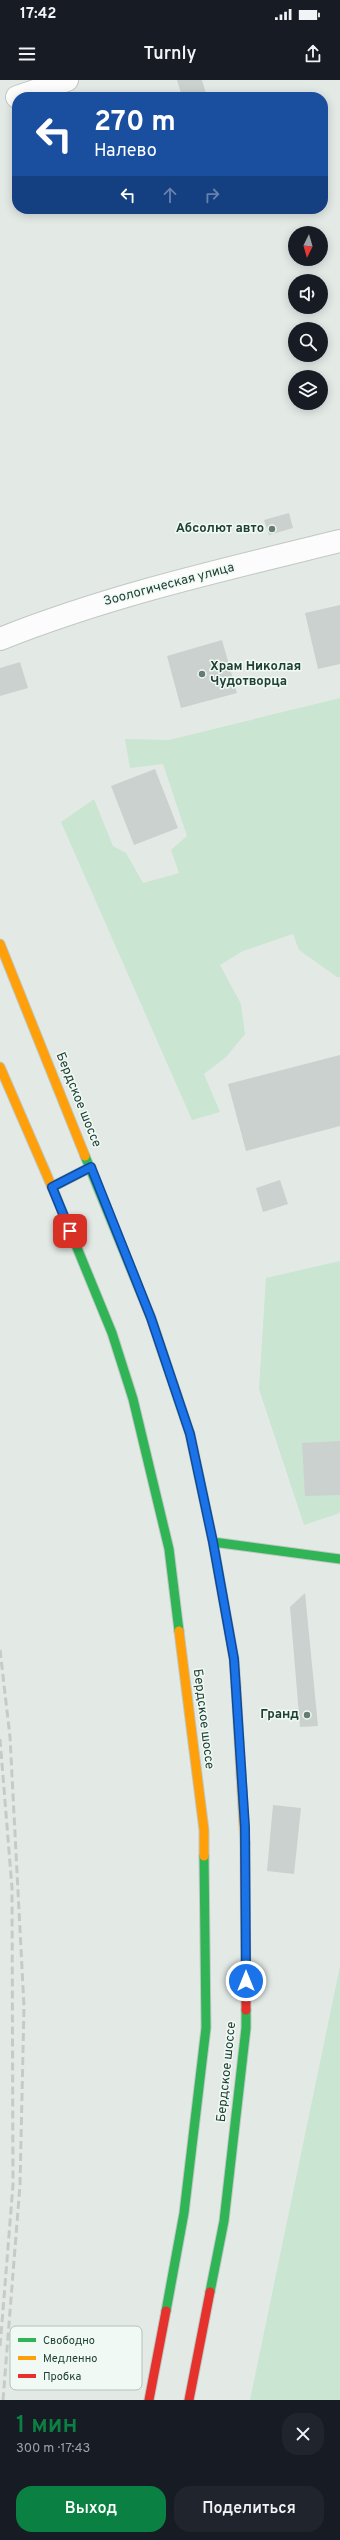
<!DOCTYPE html>
<html lang="ru">
<meta charset="utf-8">
<style>
:root{--surface:#171b24;--page:#20242c;--text:#f1f3f6;--muted:#9ea1a6;--accent:#0b8043}
body{margin:0;font-family:Overpass,sans-serif;background:var(--page);color:var(--text);height:100vh;display:flex;flex-direction:column;font-size:15px;white-space:nowrap}
*{box-sizing:border-box;margin:0}
p{font-size:13px;color:var(--muted)}
.icon{flex:none;width:22px;height:22px;fill:none;stroke:currentColor;stroke-width:2;stroke-linecap:round;stroke-linejoin:round}
.map{position:relative;height:2320px;overflow:hidden}
.side{display:flex;flex-direction:column;background:var(--surface);flex:1}
.side>*{flex:none}
.hud{position:absolute;left:12px;top:12px;width:316px;height:122px;border-radius:16px;box-shadow:0 2px 10px #0003;background:#1a4fa0;color:#fff;overflow:hidden}
.needle{width:26px;rotate:185deg}
.fabs{position:absolute;left:288px;top:146px;display:grid;gap:8px}
.fabs a{display:grid;place-items:center;width:40px;height:40px;border-radius:50%;background:var(--surface);box-shadow:0 2px 10px #0003;font-size:20px}
.pin{position:absolute;display:grid;place-items:center;width:34px;height:34px;color:#fff;margin:-17px;border-radius:8px;box-shadow:0 2px 6px #0006}
.me{position:absolute;width:44px;margin:-22px;rotate:0deg;stroke-linejoin:round;filter:drop-shadow(0 0 3px #0008)}
.turn{display:flex;align-items:center;gap:14px;height:84px;padding:0 16px;font-size:18px}
.turn .icon{width:52px;height:52px;stroke-width:2.5}
.turn b{display:block;font-size:28px;line-height:34px}
.lanes{display:flex;align-items:center;height:38px;padding:0 16px;background:#0003;justify-content:center;gap:20px;direction:ltr}
.lanes .off{opacity:.35}
.round{display:grid;place-items:center;flex:none;width:42px;height:42px;border-radius:16px;background:var(--page)}
.headline{display:flex;align-items:center;justify-content:space-between;height:68px;padding:0 16px}
h1{font-size:24px;font-weight:600;line-height:30px;color:var(--accent)}
.action{display:flex;gap:8px;margin-top:auto;padding:8px 16px}
.action a{flex:1;height:46px;border-radius:16px;background:var(--accent);color:#fff;font-size:16px;font-weight:600;line-height:46px;text-align:center}
.action a+a{background:var(--page);color:var(--text)}
.status{display:flex;justify-content:space-between;align-items:center;height:28px;padding:0 20px;background:var(--surface);direction:ltr}
.status svg{height:11px;fill:currentColor}
header{display:flex;justify-content:space-between;align-items:center;height:52px;padding:0 16px;background:var(--surface);font-size:18px;font-weight:600}
.map>svg:first-child{display:block}
.green{fill:#cae5d1}
.building{fill:#cad1ce}
.lines{fill:none;stroke-linecap:round;stroke-linejoin:round}
.street-casing{stroke:#c0c7c3;stroke-width:24}
.fast-casing{stroke:#bec8c3;stroke-width:11}
.slow-casing{stroke:#bec8c3;stroke-width:11}
.jam-casing{stroke:#bec8c3;stroke-width:11}
.street{stroke:#fbfcfb;stroke-width:22}
.fast{stroke:#30b455;stroke-width:9}
.slow{stroke:#ff9f0a;stroke-width:9}
.jam{stroke:#e5322d;stroke-width:9}
.rail{stroke:#c6cbc9;stroke-width:3;stroke-dasharray:8 4;stroke-linecap:butt}
.route-casing{stroke:#114b97;stroke-width:10}
.route{stroke:#1a73e8;stroke-width:7}
.poi-dot{fill:#647c73;stroke:#f1f9f5;stroke-width:1.5}
.labels{text-anchor:middle;dominant-baseline:central;stroke-width:3;stroke-linejoin:round;paint-order:stroke}
.poi-label{font-size:13px;font-weight:bold;fill:#1f4035;stroke:#f1f9f5;text-anchor:end}
.street-label{font-size:13px;fill:#1f4035;stroke:#f1f9f5}
.key{fill:#f1f9f5;stroke:#b2c2bb;stroke-width:1}
.key-label{font-size:11px;fill:#1f4035}
</style>
<div class="status"><b>17:42</b><svg viewBox="0 0 49 12"><path d="M0 12V9h3v3zM5 12V6h3v6zM10 12V3h3v9zM15 12V0h3v12zM26 1h20v11H26zM47 4h2v5h-2z"/></svg></div>
<header><svg class="icon" aria-label="menu" viewBox="0 0 24 24"><path d="M4 6h16M4 12h16M4 18h16"/></svg>Turnly<svg class="icon" aria-label="share" viewBox="0 0 24 24"><path d="M12 15V3M7 8l5-5 5 5M5 13v7h14v-7"/></svg></header>
<div class="map">
<svg width="340" height="2320" viewBox="0 0 340 2320">
<rect width="100%" height="100%" fill="#e3eae6"/>
<!-- green -->
<path class="green" d="M340 618V897H337L299 870 293 854 243 871 220 885 241 924 245 954 226 977 204 994 220 1032 192 1040 61 742 94 719 113 766 126 773 143 803 179 793 171 770 187 756 163 684 130 688 125 659 169 660Z
M340 1181V1433L304 1445 259 1309 266 1198Z
M340 1886V2320H250Z"/>
<!-- building -->
<path class="building" d="M177 0H202L207 17H182Z
M289 433 293 448 269 455 264 440Z
M340 525V584L318 589 305 533Z
M222 560 237 613 181 628 167 576Z
M20 582 28 608 0 616V588Z
M155 689 178 748 134 765 111 706Z
M340 975V1046L246 1071 228 1004Z
M280 1100 288 1124 263 1132 256 1108Z
M340 1361V1415L305 1416 302 1363Z
M305 1513 318 1646 300 1647 290 1527Z
M273 1725 301 1728 294 1794 267 1791Z"/>
<g class="lines">
<!-- street casing -->
<g class="street-casing">
<path id="street" d="M17 17 67 0
M0 559C110 515 226 489 340 461"/>
</g>
<!-- fast casing -->
<g class="fast-casing">
<path id="fast" d="M85 1076 151 1238 190 1354 213 1462 234 1579 236 1607
M52 1107 91 1087
M55 1114 112 1253 133 1319 169 1469 179 1551
M213 1462 340 1479
M210 2212 224 2141 246 1948V1930
M166 2231 184 2133 206 1948 204 1776"/>
</g>
<!-- slow casing -->
<g class="slow-casing">
<path id="slow" d="M0 864 85 1076
M0 987 55 1114
M179 1551 204 1750V1776
M236 1607 245 1763"/>
</g>
<!-- jam casing -->
<g class="jam-casing">
<path id="jam" d="M245 1763 246 1930
M149 2320 166 2231
M189 2320 210 2212"/>
</g>
<!-- street -->
<use href="#street" class="street"/>
<!-- fast -->
<use href="#fast" class="fast"/>
<!-- slow -->
<use href="#slow" class="slow"/>
<!-- jam -->
<use href="#jam" class="jam"/>
<!-- rail -->
<path class="rail" d="M0 1570 10 1657 24 1927 20 2105 3 2320
M0 1659 12 1808 13 2105 0 2267"/>
</g>
<g class="lines">
<!-- route casing -->
<g class="route-casing">
<path id="route" d="M70 1151 52 1107 91 1087 151 1238 190 1354 213 1462 234 1579 245 1747 246 1901"/>
</g>
<!-- route -->
<use href="#route" class="route"/>
</g>
<!-- markers -->
<g class="poi-dot">
<circle cx="272" cy="449" r="4"/>
<circle cx="202" cy="594" r="4"/>
<circle cx="307" cy="1635" r="4"/>
</g>
<g class="labels">
<!-- poi labels -->
<g class="poi-label">
<text x="264" y="449">Абсолют авто</text>
<text x="210" y="587" text-anchor="start">Храм Николая<tspan x="210" dy="15">Чудотворца</tspan></text>
<text x="299" y="1635">Гранд</text>
</g>
<!-- street labels -->
<g class="street-label">
<text transform="translate(169 505) rotate(-15)">Зоологическая улица</text>
<text transform="translate(78 1020) rotate(68)">Бердское шоссе</text>
<text transform="translate(203 1639) rotate(83)">Бердское шоссе</text>
<text transform="translate(227 1992) rotate(-84)">Бердское шоссе</text>
</g>
</g>
<!-- legend -->
<rect x="10" y="2246" width="132" height="64" rx="6" class="key"/>
<rect x="18" y="2258" width="18" height="4" fill="#30b455"/>
<rect x="18" y="2276" width="18" height="4" fill="#ff9f0a"/>
<rect x="18" y="2294" width="18" height="4" fill="#e5322d"/>
<g class="key-label">
<text x="43" y="2264">Свободно</text>
<text x="43" y="2282">Медленно</text>
<text x="43" y="2300">Пробка</text>
</g>
</svg>
<div class="fabs">
<a><svg class="needle" viewBox="-14 -14 28 28"><path d="M0-13l5 13h-10z" fill="#e53935"/><path d="M0 13l5-13h-10z" fill="#9ea1a6"/></svg></a>
<a><svg class="icon" aria-label="sound" viewBox="0 0 24 24"><path d="M4 9h4l5-4v14l-5-4H4zM17 9q2 3 0 6"/></svg></a>
<a><svg class="icon" aria-label="search" viewBox="0 0 24 24"><circle cx="10" cy="10" r="6"/><path d="M15 15l6 6"/></svg></a>
<a><svg class="icon" aria-label="layers" viewBox="0 0 24 24"><path d="M12 4l9 5-9 5-9-5zM3 14l9 5 9-5"/></svg></a>
</div>
<div class="pin" style="left:70px;top:1151px;background:#d93025"><svg class="icon" aria-label="arrive" viewBox="0 0 24 24"><path d="M6 21V4h12l-3 4 3 4H6"/></svg></div>
<svg class="me" style="left:246px;top:1901px" viewBox="-20 -20 40 40"><circle r="17" fill="#1a73e8" stroke="#fff" stroke-width="3"/><path d="M0-11L8 9 0 5-8 9z" fill="#fff"/></svg>
<div class="hud">
<div class="turn"><svg class="icon" aria-label="left" viewBox="0 0 24 24"><path d="M17 20v-9H6M10 6l-5 5 5 5"/></svg><div><b>270 m</b>Налево</div></div>
<div class="lanes"><svg class="icon" aria-label="left" viewBox="0 0 24 24"><path d="M17 20v-9H6M10 6l-5 5 5 5"/></svg><svg class="icon off" aria-label="ahead" viewBox="0 0 24 24"><path d="M12 20V5M6 11l6-6 6 6"/></svg><svg class="icon off" aria-label="right" viewBox="0 0 24 24"><path d="M7 20v-9h11M14 6l5 5-5 5"/></svg></div>
</div>
</div>
<section class="side">
<div class="headline"><div><h1>1 мин</h1><p>300 m · 17:43</p></div><a class="round"><svg class="icon" aria-label="close" viewBox="0 0 24 24"><path d="M6 6l12 12M18 6L6 18"/></svg></a></div>
<div class="action"><a>Выход</a><a>Поделиться</a></div>
</section>
